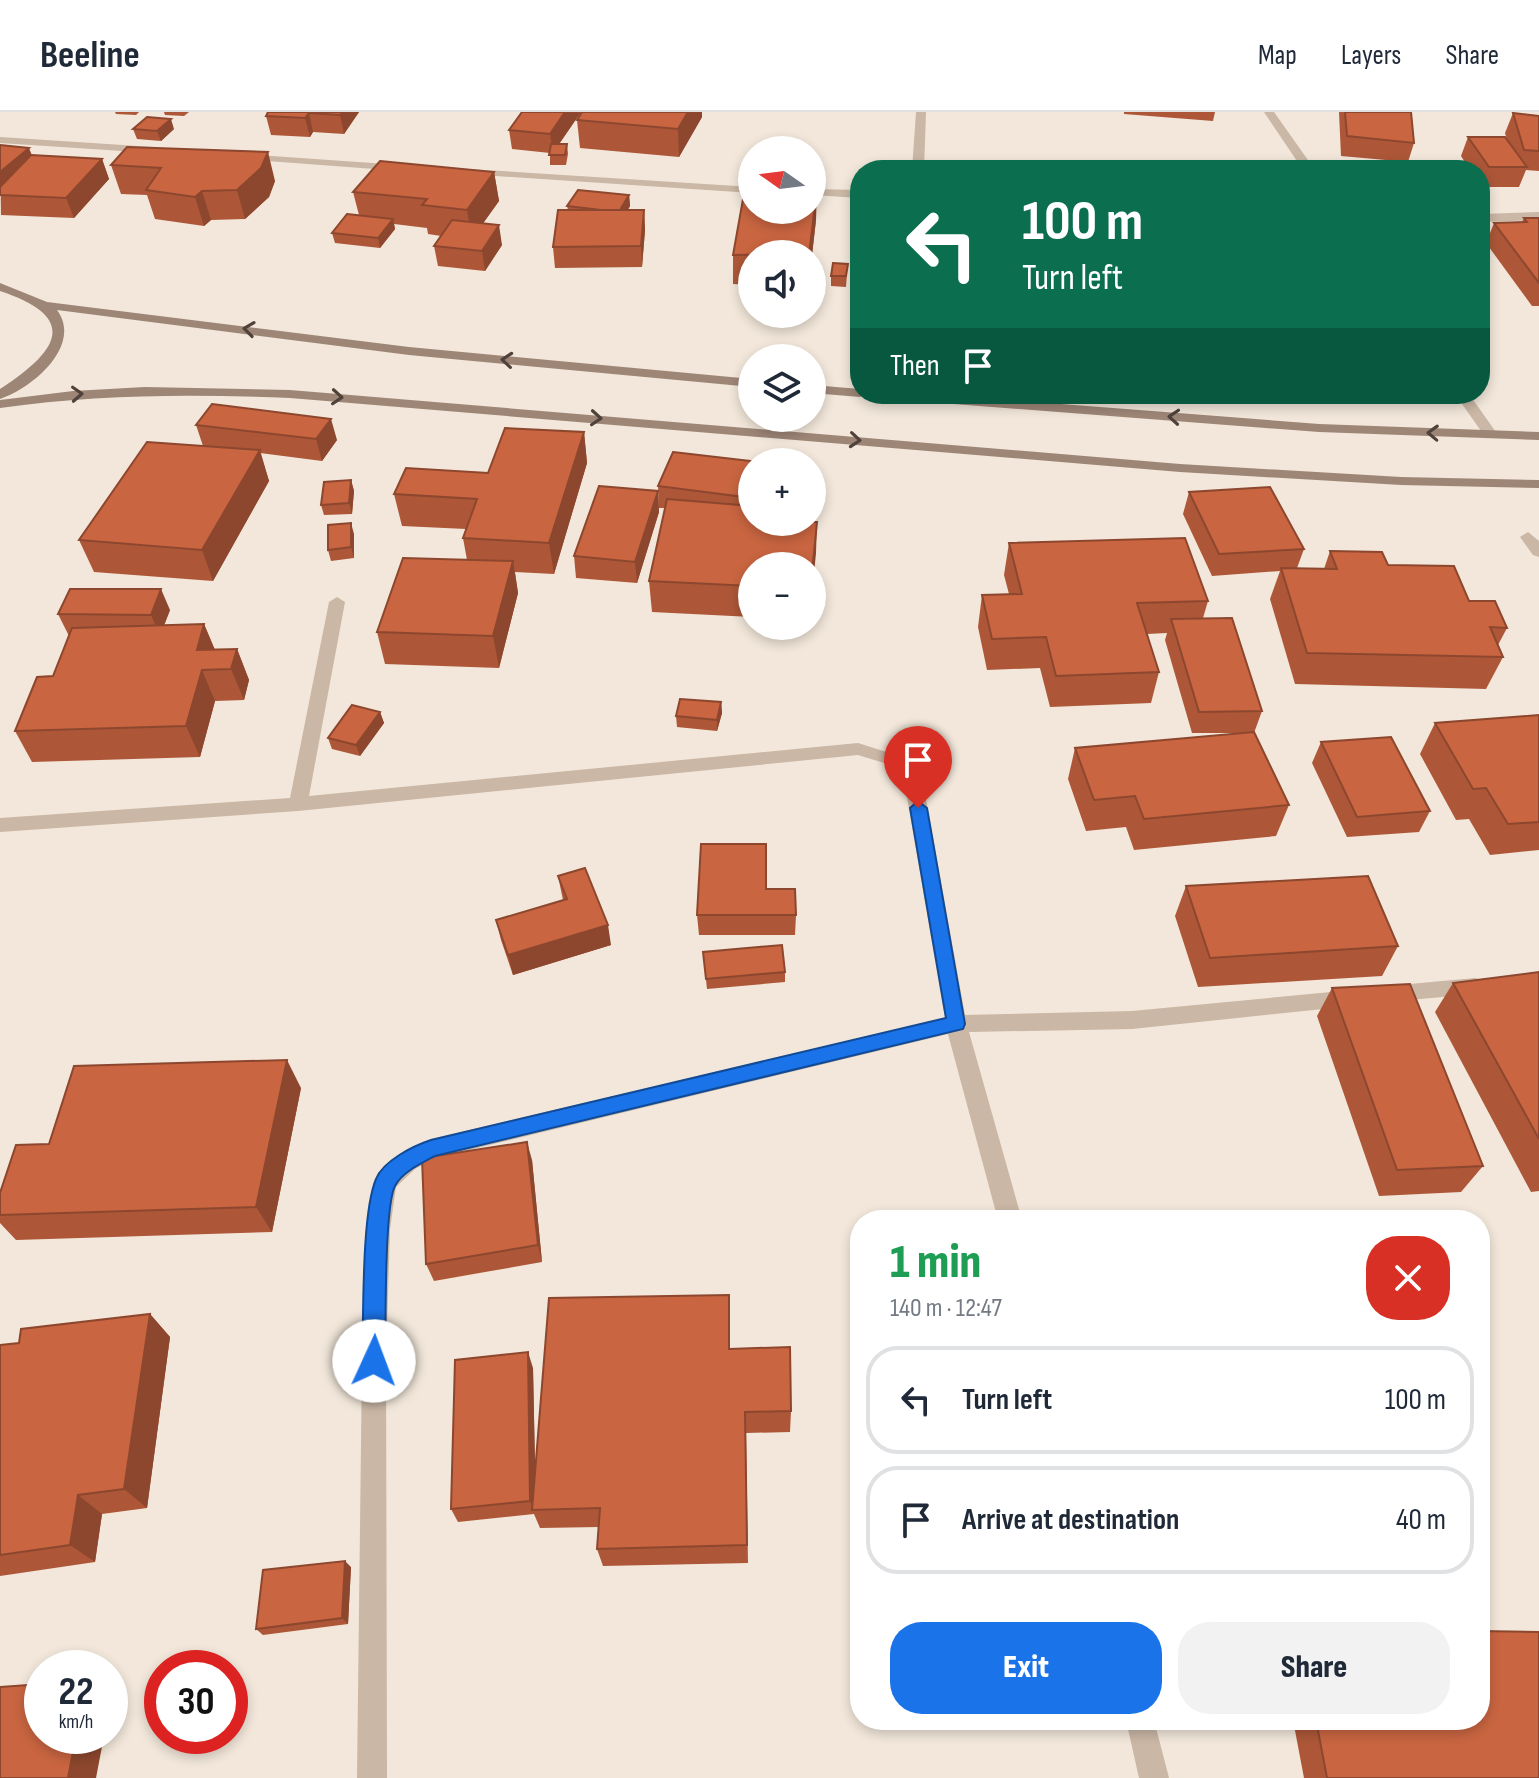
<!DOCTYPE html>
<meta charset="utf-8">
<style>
:root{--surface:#fff;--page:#f2f2f3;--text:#1f2937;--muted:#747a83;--line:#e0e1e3;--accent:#1a73e8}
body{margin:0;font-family:"Sofia Sans Condensed",sans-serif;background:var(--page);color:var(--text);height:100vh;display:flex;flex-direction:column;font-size:30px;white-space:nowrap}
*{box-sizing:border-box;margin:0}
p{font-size:26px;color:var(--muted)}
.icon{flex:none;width:44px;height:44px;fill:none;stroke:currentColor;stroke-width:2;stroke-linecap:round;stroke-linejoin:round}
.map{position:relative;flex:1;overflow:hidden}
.side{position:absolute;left:850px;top:1098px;width:640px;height:520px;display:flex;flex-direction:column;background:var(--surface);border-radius:32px;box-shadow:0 4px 12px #0003}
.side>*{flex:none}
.guide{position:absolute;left:850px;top:48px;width:640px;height:244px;border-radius:32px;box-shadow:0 4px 12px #0003;background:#0b6e4f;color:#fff;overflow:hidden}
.needle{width:52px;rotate:284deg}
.fabs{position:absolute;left:738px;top:24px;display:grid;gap:16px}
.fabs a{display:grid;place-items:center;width:88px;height:88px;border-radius:50%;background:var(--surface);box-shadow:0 4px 12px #0003;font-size:40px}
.speed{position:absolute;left:24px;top:1538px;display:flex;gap:16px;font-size:40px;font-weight:700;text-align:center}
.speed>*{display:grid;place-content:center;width:104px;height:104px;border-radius:50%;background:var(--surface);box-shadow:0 4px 12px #0003;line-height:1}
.speed small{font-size:20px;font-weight:400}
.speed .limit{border:12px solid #d22;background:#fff;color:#111}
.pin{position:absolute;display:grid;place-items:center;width:68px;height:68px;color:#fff;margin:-82px -34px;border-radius:50% 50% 50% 0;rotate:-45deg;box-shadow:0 0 8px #0007}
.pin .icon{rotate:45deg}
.me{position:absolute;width:88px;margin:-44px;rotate:2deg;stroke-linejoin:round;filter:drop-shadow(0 0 6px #0008)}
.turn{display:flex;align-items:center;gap:28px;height:168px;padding:0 40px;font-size:36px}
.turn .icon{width:104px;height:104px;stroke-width:2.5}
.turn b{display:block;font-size:56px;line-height:68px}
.then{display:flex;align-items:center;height:76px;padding:0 40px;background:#0003;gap:16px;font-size:30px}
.round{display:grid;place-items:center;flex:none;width:84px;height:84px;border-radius:32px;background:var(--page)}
.summary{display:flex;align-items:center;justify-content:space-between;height:136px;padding:0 40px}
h1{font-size:48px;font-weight:800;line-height:60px;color:#1e9e55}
.action{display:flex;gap:16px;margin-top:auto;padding:16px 40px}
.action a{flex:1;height:92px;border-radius:32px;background:var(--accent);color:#fff;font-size:32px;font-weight:800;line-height:92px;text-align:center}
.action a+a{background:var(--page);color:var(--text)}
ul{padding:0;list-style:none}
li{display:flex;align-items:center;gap:24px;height:108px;margin:0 16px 12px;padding:0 24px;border:4px solid var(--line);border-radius:32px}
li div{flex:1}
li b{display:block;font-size:30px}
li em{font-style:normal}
header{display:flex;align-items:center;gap:48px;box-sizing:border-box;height:112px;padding:0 40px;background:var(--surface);border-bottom:2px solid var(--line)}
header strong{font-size:38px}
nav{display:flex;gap:44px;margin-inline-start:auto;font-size:28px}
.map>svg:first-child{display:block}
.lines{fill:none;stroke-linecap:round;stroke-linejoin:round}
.street{fill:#cab7a5;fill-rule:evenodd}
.secondary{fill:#9e8677;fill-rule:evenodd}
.wall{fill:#ad5738}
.shaded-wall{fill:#8d472e}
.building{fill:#c96541;stroke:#8d472e;stroke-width:2}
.oneway{stroke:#50423b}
.route{fill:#1a73e8;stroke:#114b97;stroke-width:2}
</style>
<header>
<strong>Beeline</strong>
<nav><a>Map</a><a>Layers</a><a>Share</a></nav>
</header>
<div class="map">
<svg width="1539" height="1666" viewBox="0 0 1539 1666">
<rect width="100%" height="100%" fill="#f2e7da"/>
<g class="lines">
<!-- street -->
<path class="street" d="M916 0H926L924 58H912Z
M1264 0H1274L1315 58H1303Z
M0 25 153 35 159 38 153 41 0 31Z
M245 42 401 53 407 56 401 59 241 47V43Z
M469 57 752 75V81L465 62 463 60Z
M812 77 860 78V86L812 83Z
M1539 100V108L1480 110V102Z
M1455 282H1469L1498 323 1496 326H1486Z
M1528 420 1539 429V445L1533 443 1520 425Z
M337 485 345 490 309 684 858 631 896 643 922 665 965 903 1132 899 1352 878 1359 880 1362 886 1359 892 1352 894 1132 917 969 920 1022 1108H998L948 922 436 1046 415 1057 396 1075 390 1117 386 1249 387 1666H357L362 1249 366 1117 377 1063 399 1043 431 1027 945 906 904 668 884 651 858 643 298 699 0 720V706L290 686 329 490Z
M1475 866 1482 868 1485 874 1482 880 1475 882 1388 890 1381 888 1378 882 1381 876 1388 874Z
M1126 1608H1154L1169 1666H1139Z"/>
<!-- secondary -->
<path class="secondary" d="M0 171 47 190 409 235 752 267V275L409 243 57 198C83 233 33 276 0 287V277C58 239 81 206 0 179Z
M812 273 860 277V282H866L860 285 812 281Z
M145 275 290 278 1180 352 1401 365 1539 368V376L1401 373 1180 360 290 286C193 282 97 282 0 296V288L73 279Z
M869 282H931L1319 312 1539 320V328L1319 320 876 286Z"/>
</g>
<!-- wall -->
<path class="wall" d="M115 0H139L136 3 116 2Z
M164 0H189L184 4 165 3Z
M268 0H359L344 22 313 20 310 25 271 23 266 4Z
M581 0 559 32H567L568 42 566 53H550V41L512 37 509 18Z
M1124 0H1215L1213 9 1124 2Z
M1339 0H1411L1414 31 1408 50 1341 44Z
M1513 1 1539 4V59L1526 58 1519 75H1481L1480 58H1470L1461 44 1468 25 1507 28 1505 21Z
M702 5 679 45 580 36 577 8Z
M133 17H174L161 29 137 27Z
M0 33 32 43 102 47 109 67 74 106 1 103Z
M127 35 275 69 269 85 245 107 211 108 204 114 155 107 147 83 121 82 111 53Z
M494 60 499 89 483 111 502 133 485 159 438 154 434 134 441 124 428 122 427 116 394 112 395 117 380 136 335 131 332 121 359 103 353 80Z
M629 83 630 94 628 98H644L645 118 642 155 555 156 553 135 568 98 567 94Z
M1524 106H1539V194H1532L1486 131 1494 111 1522 110Z
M816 108 812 143V142H752V173L733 172V143Z
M1480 114 1488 125 1480 145Z
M847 162 846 175 831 174V164Z
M196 313 337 328 322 349 260 341 269 369 213 469 94 460 79 428 203 334Z
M584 320 587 351 554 462 515 460 518 481 499 556 385 552 377 520 467 448 463 426 466 417 402 414 394 382 488 361Z
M752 350V410L816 441 812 454H752V505L652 500 649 469 665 396H659L658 374Z
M351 368 354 379 352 402 324 403 321 393Z
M658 379 659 400 637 471 576 466 574 444Z
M1189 380 1304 437 1297 456 1324 457 1330 439 1388 453 1469 489 1507 516 1498 533 1503 545 1486 577 1295 572 1270 487 1280 459 1212 464 1183 402Z
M354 422V446L331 449 328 438Z
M1009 431 1208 489 1203 506 1262 599 1254 621 1289 693 1276 724 1134 738 1126 715 1086 719 1068 667 1075 636 1251 621H1192L1165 528 1167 521 1147 522 1159 560 1151 591 1050 595 1040 556 987 558 978 515 982 483 1009 482 1004 463Z
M170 498 164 513 204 512 215 538 237 537 249 568 244 588 215 589 200 645 32 650 15 619 53 564 69 524 58 502Z
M721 590 722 601 717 619 677 615 676 604Z
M380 600 384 611 360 644 332 637 328 626Z
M1539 603V738L1490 743 1469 707 1456 708 1420 642 1435 611Z
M1321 630 1430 699 1419 720 1347 725 1312 651Z
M558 764 611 833 513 863 501 828 496 808 563 788Z
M1186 774 1398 834 1382 864 1198 875 1175 804Z
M766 777 796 803 795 823H699L697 803Z
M703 840 785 860V870L707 877Z
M1539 860V1079L1531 1080 1435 900 1453 871Z
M1332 876 1483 1054 1461 1080 1379 1084 1317 904Z
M301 976 272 1120 16 1128 0 1111V1081L49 1032Z
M532 1048 542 1150 434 1169 426 1152Z
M729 1183 730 1237 791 1299 790 1320 746 1321 748 1451 603 1454 597 1437 599 1415 540 1416 534 1402 458 1410 451 1397 533 1256 535 1358Z
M150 1202 170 1225 147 1396 102 1402 95 1450 0 1464V1233L19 1231Z
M351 1455 348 1512 263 1523 256 1517Z
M1293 1608H1480L1539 1666H1304Z"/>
<!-- shaded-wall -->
<path class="shaded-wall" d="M342 0H359L344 22 340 3Z
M565 0H581L553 41 550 22Z
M688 0H702V5L679 45 678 17Z
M309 1 313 20 310 25 305 6Z
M171 7 174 17 161 29 157 19Z
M29 36 37 56 0 83V60Z
M268 40 275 69 269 85 245 107 237 78Z
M102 47 109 67 74 106 66 86Z
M494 60 499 89 472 127 467 98Z
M817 78 816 108 812 143V142H809Z
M202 79 211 108 204 114 195 85Z
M629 83 630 94 620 110 619 100Z
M644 98 645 118 642 155 641 134Z
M393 107 395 117 380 136 378 126Z
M499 113 502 133 485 159 482 139Z
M331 307 337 328 322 349 316 327Z
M584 320 587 351 554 462 549 431Z
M260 338 269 369 213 469 202 438Z
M351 368 354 379 352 402 349 391Z
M658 379 659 400 637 471 635 450Z
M817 410 816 441 812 482V460Z
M351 411 354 422V446L351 435Z
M513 449 518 481 499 556 493 524Z
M161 477 170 498 160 524 151 503Z
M204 512 217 543 197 538Z
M237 537 249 568 244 588 231 557Z
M202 558 215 589 200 645 186 614Z
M721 590 722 601 717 619V608Z
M380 600 384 611 360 644 356 633Z
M608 813 611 833 513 863 508 843Z
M287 948 301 976 272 1120 256 1095Z
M527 1030 532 1048 542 1150 538 1133Z
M729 1183 730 1207V1259L729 1237Z
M150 1202 170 1225 147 1396 124 1377Z
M528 1240 533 1256 536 1398H534L530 1389Z
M78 1383 102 1402 95 1450 70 1433Z
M345 1449 351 1455 348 1512 342 1506Z
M76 1624H104L96 1666H68Z"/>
<!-- building -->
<path class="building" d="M268 0H342L340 3 309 1 305 6 266 4Z
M522 0H565L550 22 509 18Z
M582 0H688L678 17 577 8Z
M1345 0H1411L1414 31 1347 24Z
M1513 1 1539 4V39L1524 38Z
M147 5 171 7 157 19 133 17Z
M1468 25H1505L1527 55H1489Z
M551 32H567L565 43H549Z
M0 33 29 36 0 60Z
M127 35 268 40 261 56 237 78 202 79 195 85 146 78 161 56 111 53Z
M31 43 102 47 66 86 0 83V75Z
M380 49 494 60 467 98 422 93 427 87 353 80Z
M745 76H752V98H812V78H817L809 142 733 143Z
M578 78 629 83 620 98H601L567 94Z
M558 98H644L641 134 553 135Z
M347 102 393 107 378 126 332 121Z
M1524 106H1539V171L1494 111 1527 110Z
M452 108 499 113 482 139 434 134Z
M1480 114 1488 125H1480Z
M833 151 848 152 846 164H831Z
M212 292 331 307 316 327 196 313Z
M505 316 584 320 549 431 463 426 477 387 394 382 406 356 488 361Z
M147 330 260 338 202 438 79 428Z
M673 340 759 350H752V386L658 374Z
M351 368 349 391 321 393 324 370Z
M599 374 658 379 635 450 574 444Z
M1270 375 1304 437 1219 442 1189 380Z
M667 387 752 394V410H817L812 460V454H752V474L649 469Z
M351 411V435L328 438V413Z
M1185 426 1208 489 1137 491 1159 560 1056 564 1046 525 992 527 982 483 1022 482 1009 431Z
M1330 439 1382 440 1388 453 1454 454 1469 489H1495L1507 516 1490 515 1503 545 1307 541 1281 456 1337 457Z
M403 446 513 449 493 524 377 520Z
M70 477H161L151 503 58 502Z
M1232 506 1262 599 1199 600 1171 507Z
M204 512 197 538 237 537 231 557 202 558 186 614 15 619 37 565 53 564 72 516Z
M680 587 721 590 717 608 676 604Z
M352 593 380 600 356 633 328 626Z
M1539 603V710L1508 712 1486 676 1473 677 1435 611Z
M1254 620 1289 693 1144 707 1135 684 1094 688 1075 636Z
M1391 625 1430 699 1357 705 1321 630Z
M701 732H766V777H795L796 803H697Z
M585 756 608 813 508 843 496 808 567 787 558 764Z
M1368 764 1398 834 1210 846 1186 774Z
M782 833 785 860 706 867 703 840Z
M1539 860V1027L1453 871Z
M1410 872 1483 1054 1397 1058 1332 876Z
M287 948 256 1095 0 1103V1081L16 1033 49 1032 74 954Z
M527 1030 538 1133 426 1152 422 1046Z
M729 1183V1237L790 1235 791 1299 745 1300 747 1433 597 1437 600 1396 532 1398 549 1186Z
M150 1202 124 1377 78 1383 70 1433 0 1443V1233L19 1231 21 1217Z
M528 1240 530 1389 451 1397 455 1248Z
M345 1449 342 1506 256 1517 263 1458Z
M1480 1519 1539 1520V1666H1327L1316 1608H1480Z
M42 1572V1624H76L68 1666H0V1575Z"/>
<!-- one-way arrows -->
<defs><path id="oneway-chevron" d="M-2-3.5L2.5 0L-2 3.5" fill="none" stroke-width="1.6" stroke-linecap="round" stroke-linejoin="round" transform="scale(2)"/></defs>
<g class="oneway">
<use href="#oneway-chevron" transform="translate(249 217) rotate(-172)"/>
<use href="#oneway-chevron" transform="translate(507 248) rotate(-175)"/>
<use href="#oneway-chevron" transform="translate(77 282) rotate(-3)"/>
<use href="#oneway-chevron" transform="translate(337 285) rotate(4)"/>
<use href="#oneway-chevron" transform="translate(1174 305) rotate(-176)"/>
<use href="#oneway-chevron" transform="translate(596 306) rotate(4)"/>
<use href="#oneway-chevron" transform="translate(1433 321) rotate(-178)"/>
<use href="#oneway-chevron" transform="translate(855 328) rotate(5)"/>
</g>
<!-- route -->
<path class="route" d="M918 689 927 696 965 912 963 917 435 1044C422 1051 402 1060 395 1074 384 1095 386 1218 385 1249L382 1256 374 1260 366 1256 362 1249C364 1206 361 1103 376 1067 383 1049 413 1034 431 1028L946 906 910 696Z"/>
</svg>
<div class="fabs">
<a><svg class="needle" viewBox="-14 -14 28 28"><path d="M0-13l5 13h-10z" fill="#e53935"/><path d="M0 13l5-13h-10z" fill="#747a83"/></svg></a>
<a><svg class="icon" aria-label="sound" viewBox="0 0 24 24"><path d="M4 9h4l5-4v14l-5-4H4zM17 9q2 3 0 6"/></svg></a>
<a><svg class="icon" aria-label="layers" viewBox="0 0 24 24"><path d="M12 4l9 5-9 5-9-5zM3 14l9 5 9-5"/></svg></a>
<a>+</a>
<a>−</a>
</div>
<div class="speed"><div>22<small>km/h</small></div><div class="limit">30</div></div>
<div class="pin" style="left:918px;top:696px;background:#d93025"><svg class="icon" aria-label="arrive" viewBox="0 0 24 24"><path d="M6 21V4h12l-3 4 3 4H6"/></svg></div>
<svg class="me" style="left:374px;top:1249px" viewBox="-20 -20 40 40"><circle r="19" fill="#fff"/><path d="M0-13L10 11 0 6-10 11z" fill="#1a73e8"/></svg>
<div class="guide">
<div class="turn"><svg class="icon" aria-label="left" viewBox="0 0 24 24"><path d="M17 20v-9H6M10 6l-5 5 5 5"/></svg><div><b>100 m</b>Turn left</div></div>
<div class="then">Then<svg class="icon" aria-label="arrive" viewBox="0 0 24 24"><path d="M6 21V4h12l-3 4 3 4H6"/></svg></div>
</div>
<section class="side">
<div class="summary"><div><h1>1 min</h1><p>140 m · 12:47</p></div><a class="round" style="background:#d93025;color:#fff"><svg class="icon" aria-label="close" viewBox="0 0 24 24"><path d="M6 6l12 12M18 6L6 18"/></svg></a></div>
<ul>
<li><svg class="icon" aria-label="left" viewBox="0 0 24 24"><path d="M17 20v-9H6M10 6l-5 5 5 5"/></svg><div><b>Turn left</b></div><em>100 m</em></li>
<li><svg class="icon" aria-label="arrive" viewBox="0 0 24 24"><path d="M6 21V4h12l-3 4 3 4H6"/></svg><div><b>Arrive at destination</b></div><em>40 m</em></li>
</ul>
<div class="action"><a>Exit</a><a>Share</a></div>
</section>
</div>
